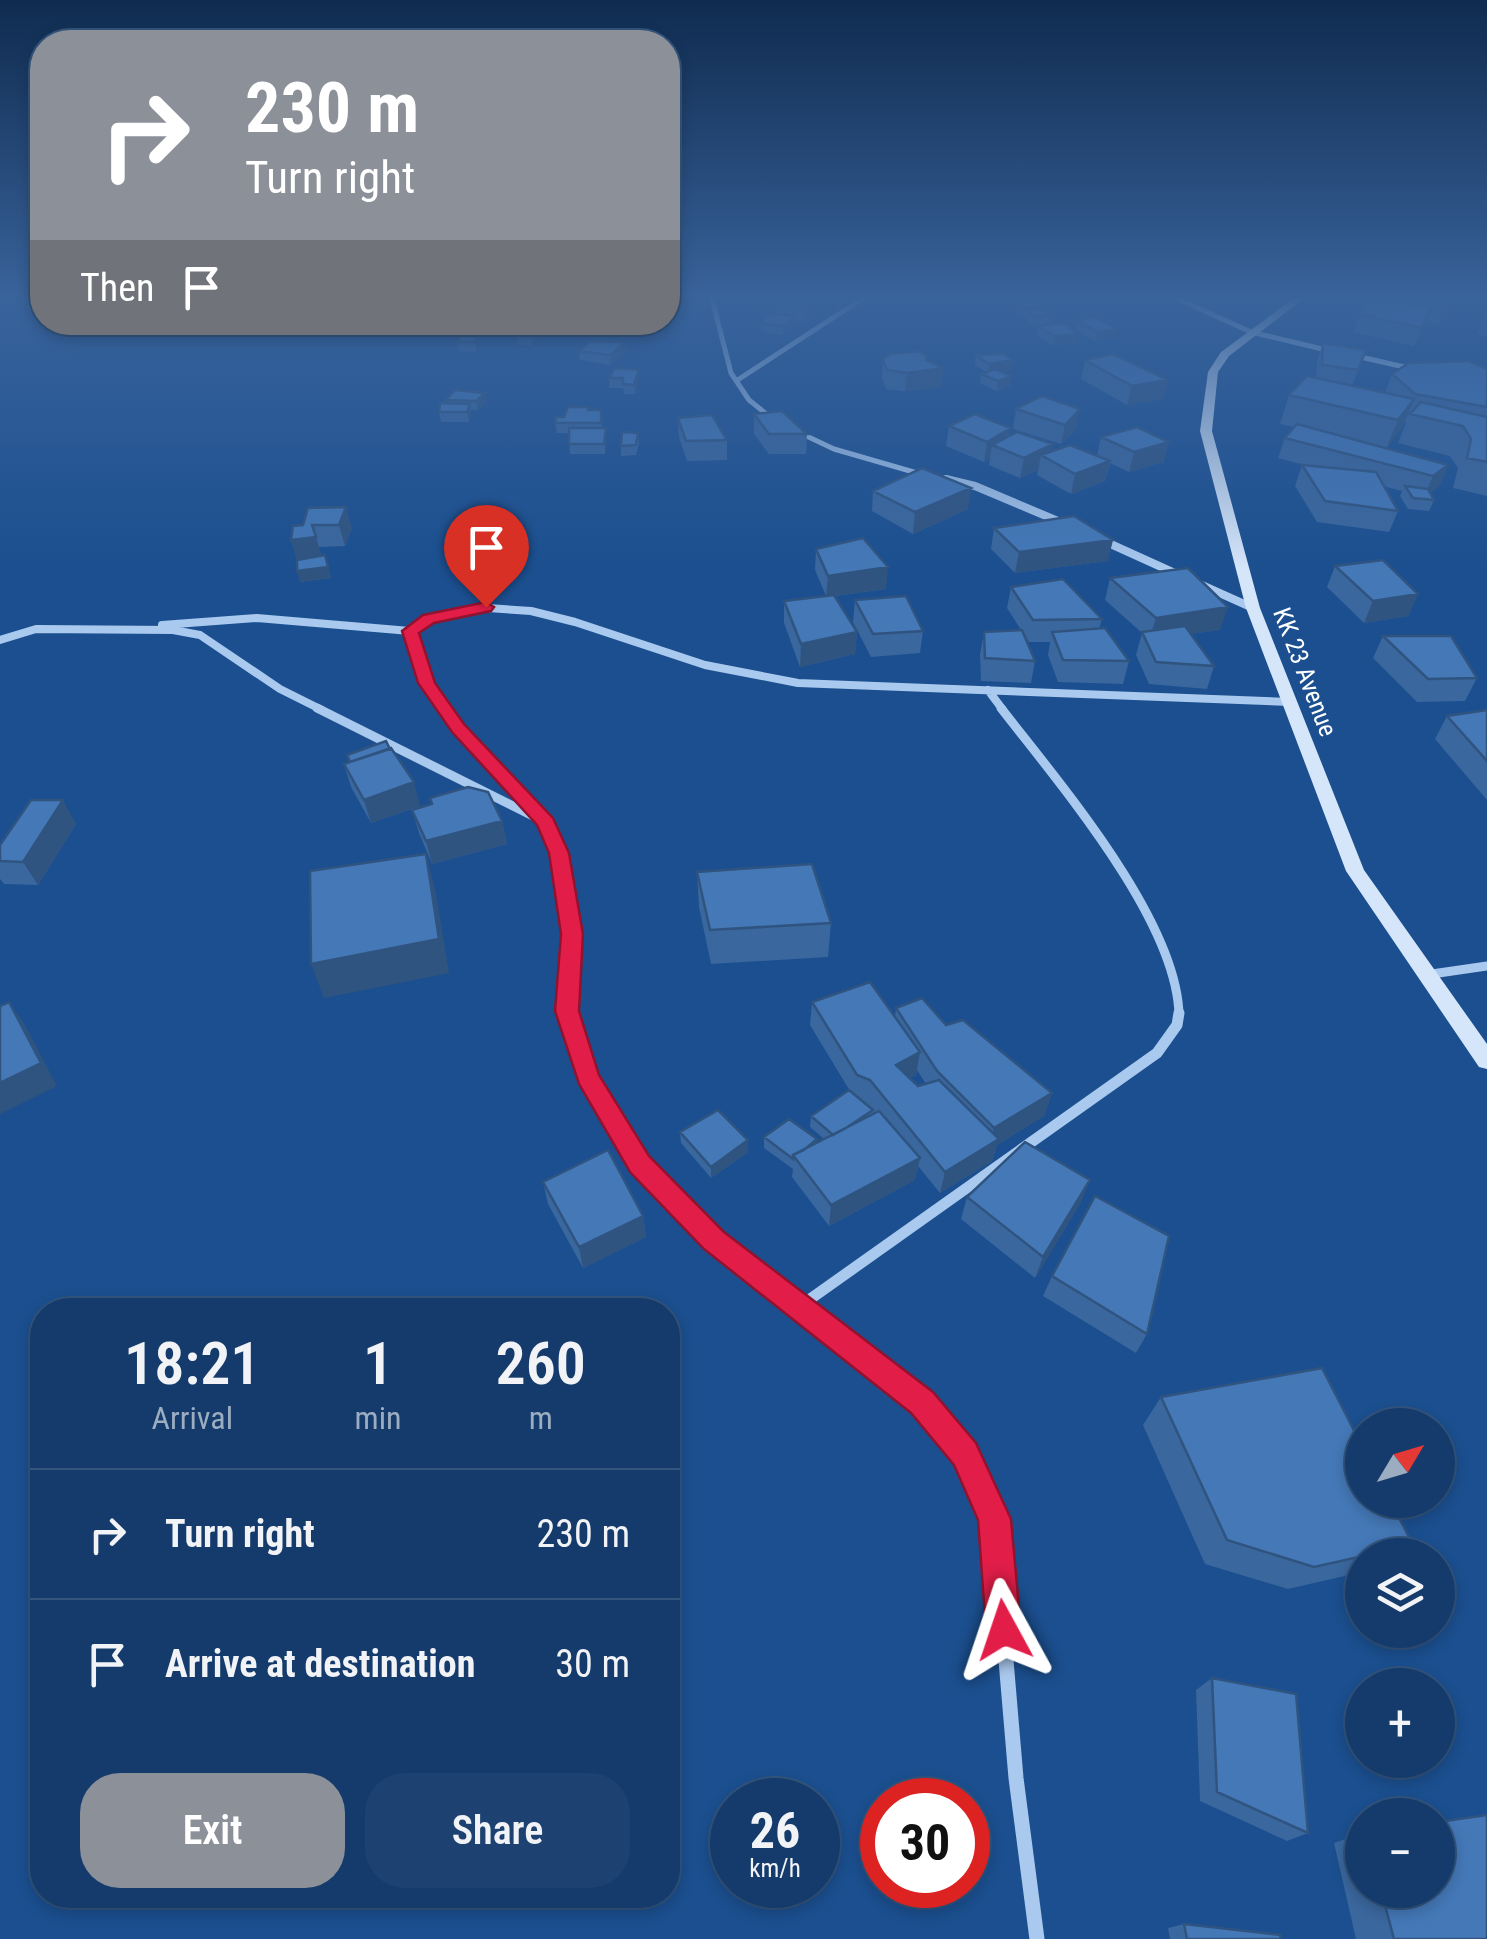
<!DOCTYPE html>
<meta charset="utf-8">
<style>
:root{--surface:#143b6b;--page:#1d4271;--text:#f1f3f6;--muted:#9dadc1;--line:#33557e;--accent:#8c9099}
body{margin:0;font-family:"Roboto Condensed",sans-serif;background:var(--page);color:var(--text);height:100vh;display:flex;flex-direction:column;font-size:38px;white-space:nowrap}
*{box-sizing:border-box;margin:0}
p{font-size:32px;color:var(--muted)}
.icon{flex:none;width:55px;height:55px;fill:none;stroke:currentColor;stroke-width:2;stroke-linecap:round;stroke-linejoin:round}
.map{position:relative;flex:1;overflow:hidden}
.sheet{position:absolute;left:30px;top:1298px;width:650px;height:610px;display:flex;flex-direction:column;background:var(--surface);border-radius:40px;box-shadow:0 5px 15px #0003,0 0 0 2px var(--line)}
.sheet>*{flex:none}
.top-card{position:absolute;left:30px;top:30px;width:650px;height:305px;border-radius:40px;box-shadow:0 5px 15px #0003,0 0 0 2px var(--line);background:#8c9099;color:#fff;overflow:hidden}
.needle{width:65px;rotate:52deg}
.fabs{position:absolute;left:1345px;top:1408px;display:grid;gap:20px}
.fabs a{display:grid;place-items:center;width:110px;height:110px;border-radius:50%;background:var(--surface);box-shadow:0 5px 15px #0003,0 0 0 2px var(--line);font-size:50px}
.speed{position:absolute;left:710px;top:1778px;display:flex;gap:20px;font-size:50px;font-weight:700;text-align:center}
.speed>*{display:grid;place-content:center;width:130px;height:130px;border-radius:50%;background:var(--surface);box-shadow:0 5px 15px #0003,0 0 0 2px var(--line);line-height:1}
.speed small{font-size:25px;font-weight:400}
.speed .limit{border:15px solid #d22;background:#fff;color:#111}
.pin{position:absolute;display:grid;place-items:center;width:85px;height:85px;color:#fff;margin:-102px -42px;border-radius:50% 50% 50% 0;rotate:-45deg;box-shadow:0 0 10px #0007}
.pin .icon{rotate:45deg}
.me{position:absolute;width:110px;margin:-55px;rotate:355deg;stroke-linejoin:round;filter:drop-shadow(0 0 8px #0008)}
.turn{display:flex;align-items:center;gap:35px;height:210px;padding:0 50px;font-size:45px}
.turn .icon{width:130px;height:130px;stroke-width:2.5}
.turn b{display:block;font-size:70px;line-height:85px}
.then{display:flex;align-items:center;height:95px;padding:0 50px;background:#0003;gap:20px;font-size:38px}
.eta{display:flex;justify-content:space-evenly;align-items:center;height:170px;text-align:center}
.eta b{font-size:60px;font-weight:600;line-height:70px}
.cta{display:flex;gap:20px;margin-top:auto;padding:20px 50px}
.cta a{flex:1;height:115px;border-radius:40px;background:var(--accent);color:#fff;font-size:40px;font-weight:600;line-height:115px;text-align:center}
.cta a+a{background:var(--page);color:var(--text)}
ul{padding:0;list-style:none}
li{display:flex;align-items:center;gap:30px;height:130px;padding:0 50px;border-top:2px solid var(--line)}
li div{flex:1}
li b{display:block;font-size:38px}
li em{font-style:normal}
.map>svg:first-child{display:block}
.lines{fill:none;stroke-linecap:round;stroke-linejoin:round}
.street-far4{stroke:#a9c9ee;stroke-width:5}
.street-far3{stroke:#a9c9ee;stroke-width:8}
.street-far2{stroke:#a9c9ee;stroke-width:9}
.street-far1{stroke:#a9c9ee;stroke-width:11}
.street{stroke:#a9c9ee;stroke-width:15}
.secondary{fill:#d6e6fa;fill-rule:evenodd}
.wall{fill:#3a679d;fill-rule:evenodd}
.shaded-wall{fill:#305480}
.building{fill:#4478b7;stroke:#305480;stroke-width:2.5}
.route{fill:#e11d48;stroke:#92132f;stroke-width:2.5}
.labels{text-anchor:middle;dominant-baseline:central;stroke-width:8;stroke-linejoin:round;paint-order:stroke}
.far-street-label{font-size:25px;fill:#fff;stroke:#1b4f8f}
</style>
<div class="map">
<svg width="1487" height="1939" viewBox="0 0 1487 1939">
<rect width="100%" height="100%" fill="#1b4f8f"/>
<g class="lines">
<!-- street-far4 -->
<path class="street-far4" d="M712 299 731 373 749 400 774 420
M1178 299 1251 332 1335 352
M1352 355 1413 369
M736 381 862 299
M798 432 834 449 924 475"/>
<!-- street-far3 -->
<path class="street-far3" d="M946 479 975 486 1065 524
M1104 541 1179 575
M1195 582 1253 608
M162 625 257 618 410 631
M0 640 36 629 173 630 200 635 280 689 322 710
M988 690 1003 710
M446 710 427 683 410 631 448 613 488 608 531 611 575 622 705 665 798 683 1290 702"/>
<!-- street-far2 -->
<path class="street-far2" d="M317 708 539 819
M444 708 458 728 546 822 559 853 572 934 568 1015
M1001 708C1059 783 1177 920 1179 1015
M1425 975 1487 966"/>
<!-- street-far1 -->
<path class="street-far1" d="M568 1013C585 1066 605 1120 640 1164 709 1252 833 1333 922 1403L933 1415
M799 1307 1157 1053 1177 1025 1179 1013"/>
<!-- street -->
<path class="street" d="M930 1413 965 1454 994 1519 1016 1778 1037 1939"/>
<!-- secondary -->
<path class="secondary" d="M1293 299H1303L1229 356 1218 372 1212 431 1260 608 1364 870 1487 1044V1069L1479 1067 1346 871 1246 608 1200 431 1208 372 1221 352Z"/>
</g>
<!-- wall -->
<path class="wall" d="M777 299H821L820 312 805 323 795 322V324L783 335 761 332V323L779 315 776 314Z
M989 299H1022L1035 308V310L1050 316 1049 325 1078 334 1076 343 1052 345 1037 335 1038 326 1048 325 1032 326 1025 319 1026 316H1019L1018 308 1011 310 1007 301Z
M1398 299H1461L1456 310 1438 324 1427 321 1414 346 1353 332 1360 314 1397 301Z
M1487 309V337L1477 334Z
M1077 320 1117 329 1115 338 1095 341 1075 329Z
M560 322H593L586 327 583 335 560 334Z
M536 324 537 333 532 345H518L517 336Z
M460 336 477 345 475 352 459 351 458 342Z
M1323 343 1366 350 1352 386 1385 393 1392 374 1487 369V496L1453 488 1458 468 1450 456 1398 443 1406 423 1404 422 1386 449 1448 465 1439 486 1430 493 1434 500 1429 511 1408 509 1400 496 1402 491 1383 486 1398 511 1389 532 1317 522 1295 486 1302 465 1308 466 1278 458 1285 438 1294 427 1280 424 1289 395 1316 378 1317 361Z
M579 351H627L610 365 580 360Z
M976 355 1011 370 1000 371 1010 386 997 391 980 383 981 374 986 372 975 365Z
M883 359 926 360 943 368 941 387 905 391 886 389 882 378Z
M1085 360 1168 380 1163 399 1127 405 1081 379Z
M609 378 639 379 635 394H624L623 388H609Z
M455 390 487 403 478 410H471L469 422H441L439 412 446 403V400Z
M1016 409 1076 429 1061 444 1013 429Z
M588 410H601L602 428H606L605 454H570L569 433H557L555 423 564 417Z
M754 414 807 434 806 454H769L754 434Z
M678 418 727 440V460L687 461 679 437Z
M949 426 1011 428 1009 436 1052 451 1097 456 1101 437 1164 462 1129 472 1110 463 1105 481 1071 494 1037 475 1038 470 1020 478 989 465 990 458 984 462 946 446Z
M638 433 639 443 636 455 621 456V446Z
M873 491 968 509 913 534 872 511Z
M308 508 352 528 345 546 318 547 321 555H325L331 578 300 582 297 560 291 540 303 525Z
M994 528 1108 561 1015 573 991 549Z
M816 549 886 589 835 596 857 632 855 654 800 667 784 623V601L826 596 815 570Z
M1335 566 1418 594 1408 616 1364 623 1327 587Z
M1110 578 1220 630 1190 634 1214 666 1207 689 1149 684 1136 655 1142 633 1105 600Z
M1011 587 1102 619 1099 629 1129 661 1123 684 1058 682 1048 655 1050 642H1029L1024 635 1035 661 1031 683 981 681 980 654 984 632 1021 630 1007 608Z
M855 600 923 631 920 653 871 657 853 622Z
M1383 636 1477 678 1465 701 1417 702 1373 658Z
M1487 710V800L1435 739 1447 716Z
M347 755 420 806 371 823 351 787 344 764 349 762Z
M412 810 502 821 507 844 432 864 419 833Z
M76 824 38 885 4 884 0 879V845Z
M697 872 831 923 828 957 711 964 699 907Z
M812 1002 895 1016 896 1008 946 1025 1052 1093 1044 1116 997 1145 992 1161 940 1193 918 1166 915 1180 829 1226 792 1177 793 1169 764 1148V1137L817 1143 824 1139 810 1127 811 1116 850 1091 810 1025ZM917 1070 926 1084 918 1086 910 1078 916 1075Z
M680 1132 748 1140V1152L711 1178 681 1143Z
M543 1182 643 1216 646 1237 583 1268 548 1204Z
M967 1197 1081 1202 1035 1278 961 1219Z
M1052 1276 1147 1334 1136 1353 1043 1296Z
M1161 1397 1413 1545 1399 1555H1362V1572L1288 1589 1205 1564 1143 1425Z
M1212 1678 1308 1833 1287 1841 1200 1801 1196 1690Z
M1362 1833V1890H1438L1487 1939H1356L1334 1843Z
M1184 1924 1281 1939H1170L1168 1928Z"/>
<!-- shaded-wall -->
<path class="shaded-wall" d="M815 299H821L820 312 805 323 806 305Z
M1020 299 1018 308 1011 310 1012 301Z
M1073 299H1091V302L1072 304Z
M1455 299H1461L1456 310 1438 324 1445 306Z
M1432 307 1425 325 1414 346 1421 328Z
M795 316V324L783 335V326Z
M584 322H593L586 327 583 335Z
M536 324 537 333 532 345 531 336Z
M1117 329 1115 338 1095 341 1097 332Z
M1078 334 1076 343 1052 345 1054 336Z
M626 342 627 351 610 365V355Z
M1013 360 1011 370 988 373 989 364Z
M943 368 941 387 905 391 907 373Z
M639 370V379L635 394 634 385Z
M1012 376 1010 386 997 391 998 381Z
M1168 380 1163 399 1127 405 1132 386Z
M485 393 487 403 478 410 476 401Z
M1414 399 1402 428 1386 449 1398 420Z
M470 404 471 413 469 422 467 412Z
M1080 409 1076 429 1061 444 1065 425Z
M1011 428 1007 448 992 445 990 458 984 462 987 442Z
M1169 442 1164 462 1129 472 1134 452Z
M1053 444 1050 460 1041 455 1038 470 1020 478 1024 458Z
M1110 461 1105 481 1071 494 1075 474Z
M1448 465 1439 486 1424 497 1433 476Z
M971 488 968 509 913 534 915 512Z
M346 507 352 528 345 546 339 525Z
M316 537 322 558 297 562 291 540Z
M1113 540 1108 561 1015 573 1019 552Z
M328 567 331 578 300 582 297 571Z
M888 567 886 589 826 597 828 576Z
M1418 594 1408 616 1364 623 1373 601Z
M1228 607 1220 630 1149 640 1156 618Z
M857 632 855 654 800 667 801 644Z
M414 782 420 806 371 823 364 800Z
M63 800 76 824 38 885 23 862Z
M502 821 507 844 432 864 426 841Z
M426 854 435 889 449 973 324 998 311 964Z
M9 1002 25 1025 57 1086 0 1114V1083Z
M920 1052 916 1075 893 1088 896 1065Z
M1052 1093 1044 1116 997 1145 992 1161 940 1193 945 1172 990 1144 994 1128Z
M748 1140V1152L711 1178V1167Z
M920 1158 915 1180 829 1226 831 1205Z
M1090 1180 1081 1202 1035 1278 1043 1257Z
M643 1216 646 1237 583 1268 579 1247Z"/>
<!-- building -->
<path class="building" d="M784 299H815L806 305 779 302Z
M1020 299H1032L1035 308 1021 307Z
M1369 299H1382L1432 307 1421 328 1360 314Z
M1414 299H1455L1445 306Z
M1042 309 1050 316 1034 317 1027 310Z
M769 314 795 316 783 326 761 323Z
M1096 317 1117 329 1097 332 1077 320Z
M560 322H584L583 326 559 325Z
M1065 323 1078 334 1054 336 1038 326Z
M524 324H536L531 336H517Z
M460 336H476L474 342H458Z
M590 341 626 342 610 355 579 351Z
M1323 343 1366 350 1358 370 1322 365Z
M918 351 927 356 926 360 943 368 907 373 887 370 883 359 891 354Z
M1003 354 1013 360 989 364 976 355Z
M1113 354 1168 380 1132 386 1085 360Z
M1468 361 1487 369V407L1415 394 1392 374 1409 363Z
M615 368 639 370 634 385 623 384V378H609Z
M995 369 1012 376 998 381 981 374Z
M1307 376 1414 399 1398 420 1289 395Z
M455 390 485 393 476 401 446 400Z
M1042 396 1080 409 1065 425 1016 409Z
M1421 402 1487 417V462L1467 458 1471 439 1463 426 1410 414Z
M440 403 470 404 467 412H439Z
M568 407H588V410H601V423H555L556 417H564Z
M782 411 807 434H769L754 414Z
M975 414 1011 428 987 442 949 426Z
M712 415 727 440 686 441 678 418Z
M1297 424 1448 465 1433 476 1285 438Z
M1137 427 1169 442 1134 452 1101 437Z
M569 428H606L604 444H569Z
M622 432 638 433 636 445 621 446Z
M1017 432 1053 444 1024 458 992 445Z
M1070 445 1110 461 1075 474 1041 455Z
M1302 465 1376 472 1398 511 1325 501Z
M922 468 971 488 915 512 873 491Z
M1405 486 1428 489 1434 500 1413 498Z
M346 507 339 525H312L316 537 291 540 293 526 303 525 308 508Z
M1074 516 1113 540 1019 552 994 528Z
M863 538 888 567 828 576 816 549Z
M325 555 328 567 297 571V560Z
M1383 560 1418 594 1373 601 1335 566Z
M1188 568 1228 607 1156 618 1110 578Z
M1063 579 1102 619 1033 620 1011 587Z
M834 595 857 632 801 644 784 601Z
M906 596 923 631 873 634 855 600Z
M1185 626 1214 666 1156 662 1142 632Z
M1105 628 1129 661 1063 660 1052 632Z
M1022 630 1035 661 985 658 984 632Z
M1383 636H1451L1477 678 1428 679Z
M1487 710V761L1447 716Z
M386 741 390 749 350 762 347 755Z
M391 748 414 782 364 800 344 764Z
M468 787 488 792 502 821 426 841 412 810 432 804 430 798Z
M31 800H63L23 862 0 861V845Z
M426 854 439 939 311 964 310 871Z
M812 864 831 923 710 930 697 872Z
M870 982 920 1052 896 1065 918 1086 939 1080 999 1139 945 1172 870 1080 857 1075 812 1002Z
M922 998 946 1025 963 1020 1052 1093 994 1128 937 1071 896 1008Z
M9 1002 41 1063 0 1083V1006Z
M849 1090 873 1110 846 1128 833 1135 811 1116Z
M718 1110 748 1140 711 1167 680 1132Z
M879 1111 920 1158 831 1205 793 1155Z
M789 1119 817 1139 804 1150 793 1155V1159L764 1137Z
M1025 1142 1090 1180 1043 1257 967 1197Z
M608 1150 643 1216 579 1247 543 1182Z
M1095 1196 1169 1236 1147 1334 1052 1276Z
M1322 1368 1362 1446V1500H1390L1413 1545 1314 1567 1227 1540 1161 1397Z
M1212 1678 1296 1694 1308 1833 1217 1792Z
M1487 1815V1939H1394L1381 1890H1438V1822Z
M1184 1924 1280 1935 1281 1939H1187Z"/>
<!-- sky -->
<linearGradient id="sky" x2="0" y2="1"><stop stop-color="#0f2b4f"/><stop offset="0.52" stop-color="#39639b"/><stop offset="1" stop-color="#39639b" stop-opacity="0"/></linearGradient>
<rect width="1487" height="570" fill="url(#sky)"/>
<!-- route -->
<path class="route" d="M486 602 494 607 491 611 434 623 419 633 435 683 464 724 553 818 569 853 583 934 579 1011 599 1075 649 1156 724 1232 933 1392 976 1443 1011 1519 1021 1630 1016 1642 1004 1647 991 1642 986 1630 978 1520 954 1465 911 1413 704 1249 630 1172 579 1084 555 1011 561 934 549 853 537 825 452 732 418 683 402 631 423 615Z"/>
<g class="labels">
<!-- far-street labels -->
<g class="far-street-label">
<text transform="translate(1305 672) rotate(69)">KK 23 Avenue</text>
</g>
</g>
</svg>
<div class="fabs">
<a><svg class="needle" viewBox="-14 -14 28 28"><path d="M0-13l5 13h-10z" fill="#e53935"/><path d="M0 13l5-13h-10z" fill="#9dadc1"/></svg></a>
<a><svg class="icon" aria-label="layers" viewBox="0 0 24 24"><path d="M12 4l9 5-9 5-9-5zM3 14l9 5 9-5"/></svg></a>
<a>+</a>
<a>−</a>
</div>
<div class="speed"><div>26<small>km/h</small></div><div class="limit">30</div></div>
<div class="pin" style="left:486px;top:607px;background:#d93025"><svg class="icon" aria-label="arrive" viewBox="0 0 24 24"><path d="M6 21V4h12l-3 4 3 4H6"/></svg></div>
<svg class="me" style="left:1004px;top:1630px" viewBox="-20 -20 40 40"><path d="M0-17L14 15 0 8-14 15z" fill="#e11d48" stroke="#fff" stroke-width="4"/></svg>
<div class="top-card">
<div class="turn"><svg class="icon" aria-label="right" viewBox="0 0 24 24"><path d="M7 20v-9h11M14 6l5 5-5 5"/></svg><div><b>230 m</b>Turn right</div></div>
<div class="then">Then<svg class="icon" aria-label="arrive" viewBox="0 0 24 24"><path d="M6 21V4h12l-3 4 3 4H6"/></svg></div>
</div>
<section class="sheet">
<div class="eta">
<div><b>18:21</b><p>Arrival</p></div>
<div><b>1</b><p>min</p></div>
<div><b>260</b><p>m</p></div>
</div>
<ul>
<li><svg class="icon" aria-label="right" viewBox="0 0 24 24"><path d="M7 20v-9h11M14 6l5 5-5 5"/></svg><div><b>Turn right</b></div><em>230 m</em></li>
<li><svg class="icon" aria-label="arrive" viewBox="0 0 24 24"><path d="M6 21V4h12l-3 4 3 4H6"/></svg><div><b>Arrive at destination</b></div><em>30 m</em></li>
</ul>
<div class="cta"><a>Exit</a><a>Share</a></div>
</section>
</div>
